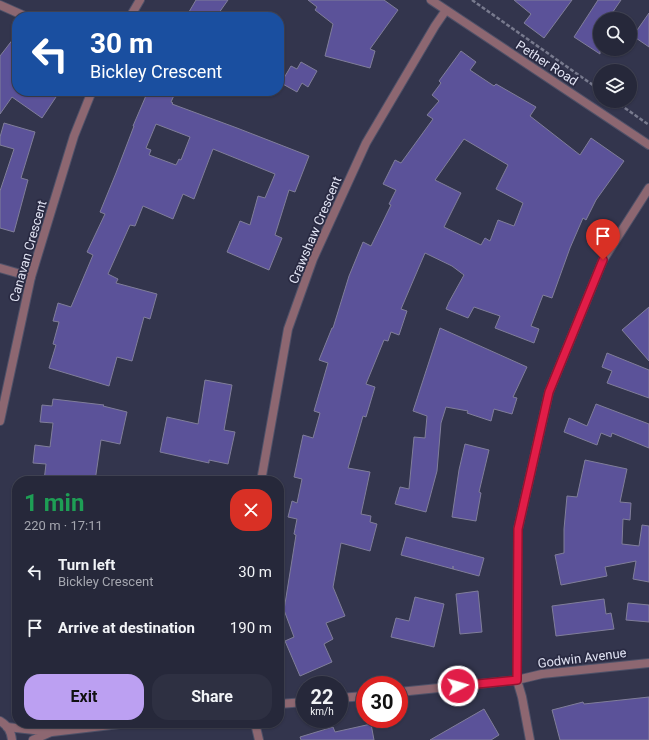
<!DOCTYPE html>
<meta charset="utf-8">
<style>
:root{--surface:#26283a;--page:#2e3042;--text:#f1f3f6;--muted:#a4a6af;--line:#424454;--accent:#bca0f2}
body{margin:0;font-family:Roboto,sans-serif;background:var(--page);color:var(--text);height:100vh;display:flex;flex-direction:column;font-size:15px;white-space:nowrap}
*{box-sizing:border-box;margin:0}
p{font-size:13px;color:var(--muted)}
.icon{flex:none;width:22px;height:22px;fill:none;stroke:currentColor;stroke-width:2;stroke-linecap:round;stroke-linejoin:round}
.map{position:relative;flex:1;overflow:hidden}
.details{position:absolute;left:12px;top:476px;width:272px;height:252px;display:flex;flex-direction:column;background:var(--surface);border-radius:16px;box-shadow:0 1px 3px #0004,0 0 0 1px var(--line)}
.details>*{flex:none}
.top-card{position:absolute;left:12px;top:12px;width:272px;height:84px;border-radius:16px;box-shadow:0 1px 3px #0004,0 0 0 1px var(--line);background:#1a4fa0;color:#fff;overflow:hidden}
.controls{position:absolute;left:593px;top:12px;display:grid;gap:8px}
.controls a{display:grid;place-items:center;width:44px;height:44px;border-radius:50%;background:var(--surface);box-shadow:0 1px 3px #0004,0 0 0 1px var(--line);font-size:20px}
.speed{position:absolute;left:296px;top:676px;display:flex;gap:8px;font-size:20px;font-weight:700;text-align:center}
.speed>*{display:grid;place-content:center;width:52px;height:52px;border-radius:50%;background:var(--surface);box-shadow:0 1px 3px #0004,0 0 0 1px var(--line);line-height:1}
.speed small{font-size:10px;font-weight:400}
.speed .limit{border:6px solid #d22;background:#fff;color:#111}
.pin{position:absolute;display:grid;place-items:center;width:34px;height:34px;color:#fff;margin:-41px -17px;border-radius:50% 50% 50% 0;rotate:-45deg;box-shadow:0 0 4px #0007}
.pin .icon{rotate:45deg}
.me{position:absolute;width:44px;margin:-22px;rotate:84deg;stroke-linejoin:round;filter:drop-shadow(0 0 3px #0008)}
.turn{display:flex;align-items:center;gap:14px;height:84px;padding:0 12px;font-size:18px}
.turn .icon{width:52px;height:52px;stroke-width:2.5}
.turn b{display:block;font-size:28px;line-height:34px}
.round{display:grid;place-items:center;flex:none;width:42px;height:42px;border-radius:16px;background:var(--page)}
.head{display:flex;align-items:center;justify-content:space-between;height:68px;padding:0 12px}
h1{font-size:24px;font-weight:700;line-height:30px;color:#1e9e55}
.primary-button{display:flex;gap:8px;margin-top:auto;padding:8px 12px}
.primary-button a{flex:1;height:46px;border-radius:16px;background:var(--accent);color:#111;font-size:16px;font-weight:700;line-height:46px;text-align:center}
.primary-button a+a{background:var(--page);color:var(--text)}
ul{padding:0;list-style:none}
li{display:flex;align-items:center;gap:12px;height:56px;padding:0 12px}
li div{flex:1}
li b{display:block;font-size:15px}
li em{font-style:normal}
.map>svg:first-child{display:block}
.building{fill:#5b5299;stroke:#807e9a;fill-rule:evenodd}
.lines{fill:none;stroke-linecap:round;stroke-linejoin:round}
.minor-casing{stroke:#4f5168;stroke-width:10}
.tertiary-casing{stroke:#4f5168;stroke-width:10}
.path{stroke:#787a8e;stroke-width:2.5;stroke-dasharray:4 2;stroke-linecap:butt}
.minor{stroke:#8d6771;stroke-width:8}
.tertiary{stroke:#8d6771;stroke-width:8}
.route-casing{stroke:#92132f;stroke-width:10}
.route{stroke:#e11d48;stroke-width:7}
.labels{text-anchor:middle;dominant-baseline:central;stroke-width:3.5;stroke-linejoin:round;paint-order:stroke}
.street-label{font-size:13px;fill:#e1e3f3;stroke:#292a42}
</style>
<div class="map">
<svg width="649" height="740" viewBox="0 0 649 740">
<rect width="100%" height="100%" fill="#33354d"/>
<!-- building -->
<path class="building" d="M196 0H228L216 17H186Z
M308 0H384L398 10 370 49 375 51 370 68 325 56 333 24 315 10 317 7Z
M514 0H572L544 38 524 23 531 14Z
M598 0H621L608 19H600V54L574 37Z
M649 13V47L633 36Z
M17 34V91H60L42 118 12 97 0 114V56Z
M461 51 476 62 470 70 494 86 496 84 536 107 530 116 580 155 591 138 624 161 596 200 586 220 583 218 570 248 552 298 543 295 531 326 539 329 534 343 495 328 500 316 474 307 468 318 446 309 449 302 464 275 452 266 425 253 401 309 407 311 399 335 391 332 388 341 384 340 366 384 375 387 366 417 363 416 348 468 370 472 361 514 371 516 370 522 377 524 370 551 341 543 333 587 345 616 326 623 333 639 324 644 332 662 300 676 285 641 294 637 284 610 296 535 294 534 297 519 288 517 292 501 297 503 302 479 294 477 303 435 313 438 320 413 314 411 328 363 319 360 332 328H333L349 276 363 242 371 246 391 205 389 204 396 190 383 184 395 160 401 163 433 119 427 115 439 101 432 95 441 83 439 81ZM464 139 508 165 496 189 523 203 514 226 498 220 490 241 485 238 481 245 444 227 461 193 435 180Z
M301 62 317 71 308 87 302 83 297 92 281 83 291 66 297 69Z
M148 91H176L171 102 173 103 172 104 237 128 309 156 295 192 289 190 275 235 282 238 269 270 227 252 240 221 250 225 258 196 265 198 275 174 213 149 194 199 183 194 173 219 143 206 135 226 130 225 108 274 118 279 116 283 157 294 150 319 144 317 132 361 117 357 109 386 49 368 56 345 53 344 59 322 53 321 58 303 71 307 93 255 87 252 105 214 100 212 116 173 134 126H133ZM156 124 190 137 181 160 179 159 176 165 149 155 151 150 146 148Z
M4 123 35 132 21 178 28 180 14 232 0 228V191L14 149 0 145V137Z
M649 307V361L622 330Z
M440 328 527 367 513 397 517 398 512 414 494 409 491 421 467 413 468 411 446 407 441 423 437 471 426 512 395 504 400 487 409 489 414 437 425 438 427 416 413 411Z
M607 353 649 370V398L607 383 612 371 602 367Z
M205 380 232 385 224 430 235 432 228 464 209 460V463L160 452 167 417 198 424Z
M53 399 104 405 103 406 127 412 120 444 101 440 95 481H44L46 464 33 463 35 445 50 447 53 423 40 422 42 405 52 406Z
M596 404 649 424V448L612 433 611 437 601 433 597 445 564 432 569 418 587 426Z
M465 444 489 450 479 492 481 493 476 521 452 517 459 470Z
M585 460 627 469 620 502 631 503 630 520 623 519 622 544 639 546 642 525 649 526V582L633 579 636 561 605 567 607 576 561 585 555 555 564 553V529L567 496 577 497Z
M406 537 484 558 479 576 453 569V566V569L401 555Z
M478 591 482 632 460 634 456 594Z
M415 597 444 604 434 647 391 637 396 618 409 621Z
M604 599 606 614 611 613 614 629 556 636 552 606Z
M628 603 649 605V622L626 620Z
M649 697V740H560L552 710 583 702 584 704Z
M484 709 499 735 491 740H430Z
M371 724 374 740H301L300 737 333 727 335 732Z"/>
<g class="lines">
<!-- minor casing -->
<g class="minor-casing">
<path id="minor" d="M431 0 649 145
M0 5 27 17
M0 268 31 277
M261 481 288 329 313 259 366 143 435 26 446 10
M399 692 517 680 542 674 649 663
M339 698 365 696
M279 704 305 702
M255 723 259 740
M7 727 52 732 128 723
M33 740 51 732
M530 740 522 697 517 680 518 529 549 392 603 260 649 188"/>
</g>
<!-- tertiary casing -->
<g class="tertiary-casing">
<path id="tertiary" d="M130 17 140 0
M0 421 31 277 74 136 92 91
M0 721C8 726 11 731 12 740"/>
</g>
<!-- path -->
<path class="path" d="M472 0 600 90
M615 101 649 125"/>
<!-- minor -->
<use href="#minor" class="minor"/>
<!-- tertiary -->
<use href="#tertiary" class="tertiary"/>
</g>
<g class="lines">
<!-- route casing -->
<g class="route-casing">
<path id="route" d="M458 686 517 680 518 529 549 392 603 260"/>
</g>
<!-- route -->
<use href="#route" class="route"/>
</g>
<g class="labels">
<!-- street labels -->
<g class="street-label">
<text transform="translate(547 63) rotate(33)">Pether Road</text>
<text transform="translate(315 230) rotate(-67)">Crawshaw Crescent</text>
<text transform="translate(28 251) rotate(-74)">Canavan Crescent</text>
<text transform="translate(582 658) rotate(-7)">Godwin Avenue</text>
</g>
</g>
</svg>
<div class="controls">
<a><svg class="icon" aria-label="search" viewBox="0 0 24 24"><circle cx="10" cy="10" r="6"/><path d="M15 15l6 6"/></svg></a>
<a><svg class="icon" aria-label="layers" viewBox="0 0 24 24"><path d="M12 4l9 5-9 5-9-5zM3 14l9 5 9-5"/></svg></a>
</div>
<div class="speed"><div>22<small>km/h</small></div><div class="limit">30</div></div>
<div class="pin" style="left:603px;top:260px;background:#d93025"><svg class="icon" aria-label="arrive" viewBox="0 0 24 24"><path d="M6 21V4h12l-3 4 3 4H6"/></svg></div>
<svg class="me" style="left:458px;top:686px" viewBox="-20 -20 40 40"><circle r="17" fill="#e11d48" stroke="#fff" stroke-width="3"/><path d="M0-11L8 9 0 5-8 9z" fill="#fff"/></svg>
<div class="top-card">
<div class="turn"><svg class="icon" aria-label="left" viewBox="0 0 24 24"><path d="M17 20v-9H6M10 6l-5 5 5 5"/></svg><div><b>30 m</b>Bickley Crescent</div></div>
</div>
<section class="details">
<div class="head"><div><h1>1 min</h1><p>220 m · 17:11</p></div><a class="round" style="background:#d93025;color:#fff"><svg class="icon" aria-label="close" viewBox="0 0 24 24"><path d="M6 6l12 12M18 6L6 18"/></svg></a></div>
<ul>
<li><svg class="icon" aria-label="left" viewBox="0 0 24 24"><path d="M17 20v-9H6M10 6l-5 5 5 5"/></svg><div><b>Turn left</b><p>Bickley Crescent</p></div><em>30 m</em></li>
<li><svg class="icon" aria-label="arrive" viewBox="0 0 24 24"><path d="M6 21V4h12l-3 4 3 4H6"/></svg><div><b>Arrive at destination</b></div><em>190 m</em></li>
</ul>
<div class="primary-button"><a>Exit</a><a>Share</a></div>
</section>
</div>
